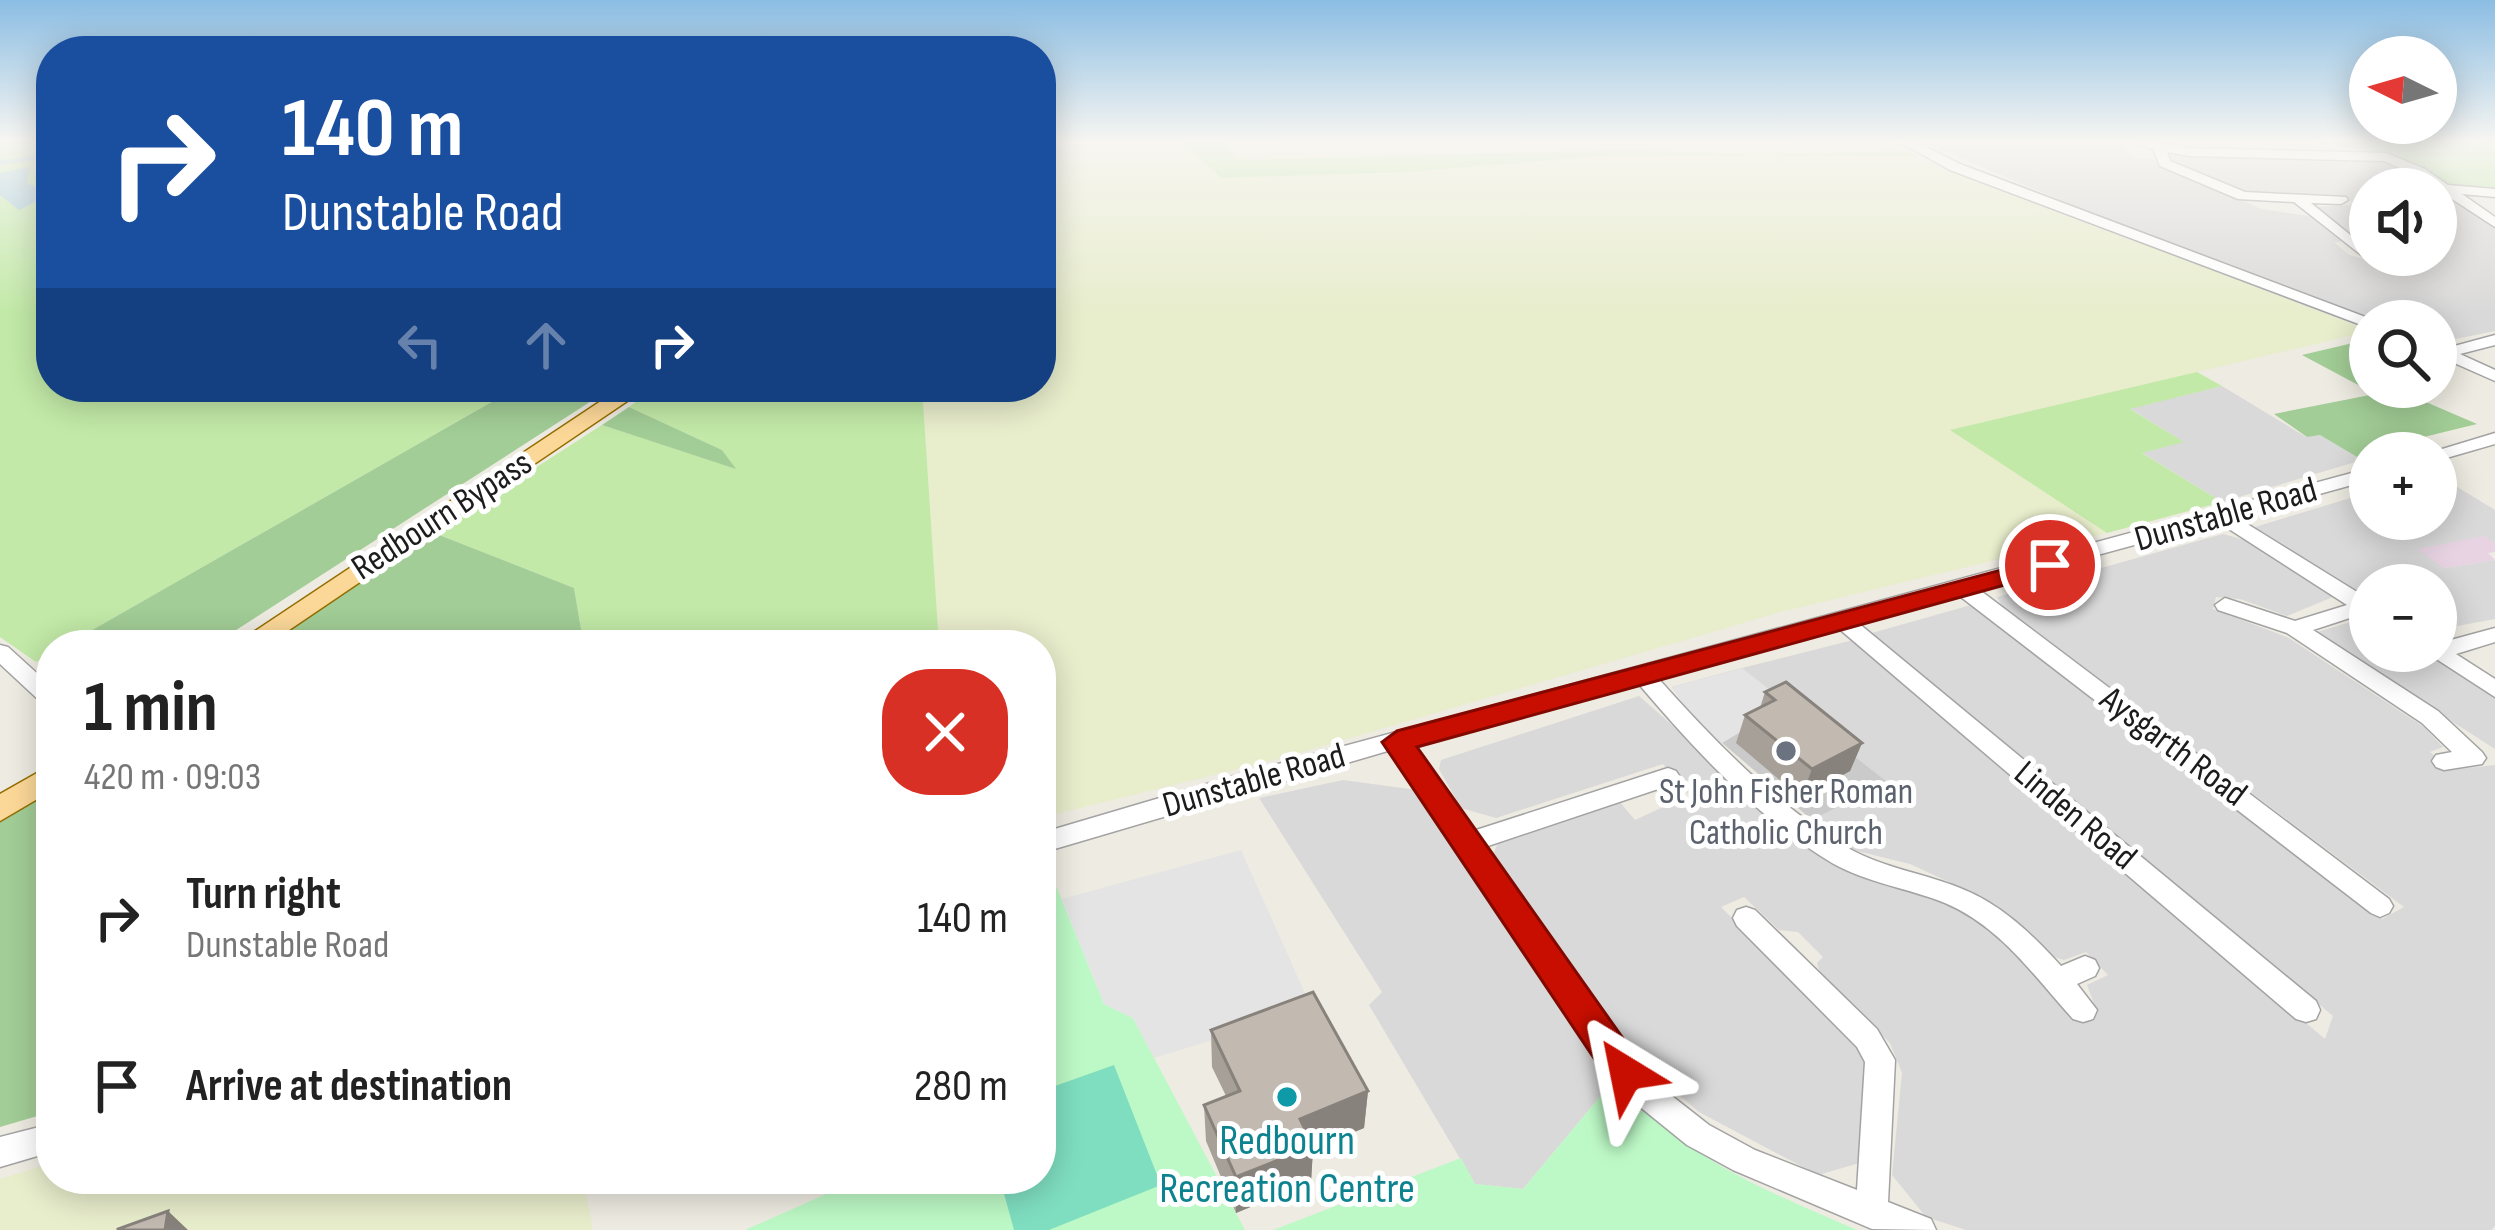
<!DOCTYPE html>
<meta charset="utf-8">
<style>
:root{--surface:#fff;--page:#f2f2f2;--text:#222;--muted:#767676}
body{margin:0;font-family:"Sofia Sans Condensed",sans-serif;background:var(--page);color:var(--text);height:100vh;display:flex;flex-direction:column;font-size:45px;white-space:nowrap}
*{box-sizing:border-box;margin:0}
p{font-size:39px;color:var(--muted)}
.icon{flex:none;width:66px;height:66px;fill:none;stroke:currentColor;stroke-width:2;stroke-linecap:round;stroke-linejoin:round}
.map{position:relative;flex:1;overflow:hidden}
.details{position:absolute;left:36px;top:630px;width:1020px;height:564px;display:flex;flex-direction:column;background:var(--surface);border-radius:48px;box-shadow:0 6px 30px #0003}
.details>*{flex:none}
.guide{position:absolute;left:36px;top:36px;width:1020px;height:366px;border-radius:48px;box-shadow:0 6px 30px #0003;background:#1a4fa0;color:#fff;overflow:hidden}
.needle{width:78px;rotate:275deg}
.tools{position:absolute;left:2349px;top:36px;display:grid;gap:24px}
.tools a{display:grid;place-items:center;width:108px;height:108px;border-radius:50%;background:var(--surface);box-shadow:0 6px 30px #0003;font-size:60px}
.pin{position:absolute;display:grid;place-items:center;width:102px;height:102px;color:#fff;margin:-51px;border:6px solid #fff;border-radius:50%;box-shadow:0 3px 12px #0007}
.me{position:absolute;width:132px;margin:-66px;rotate:325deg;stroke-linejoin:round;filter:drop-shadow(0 0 9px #0008)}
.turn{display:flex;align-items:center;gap:42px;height:252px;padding:0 48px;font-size:54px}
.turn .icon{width:156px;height:156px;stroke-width:2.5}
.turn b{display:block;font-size:84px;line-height:102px}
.lanes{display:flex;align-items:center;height:114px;padding:0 48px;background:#0003;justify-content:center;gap:60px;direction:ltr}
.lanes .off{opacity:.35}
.round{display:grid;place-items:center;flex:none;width:126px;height:126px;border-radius:48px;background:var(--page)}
.head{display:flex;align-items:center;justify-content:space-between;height:204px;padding:0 48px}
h1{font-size:72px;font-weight:700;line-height:90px}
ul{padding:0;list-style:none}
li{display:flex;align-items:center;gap:36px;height:168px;padding:0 48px}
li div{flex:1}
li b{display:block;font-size:45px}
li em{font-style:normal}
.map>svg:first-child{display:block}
.residential{fill:#dad9d9}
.industrial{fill:#e7d3e2}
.religious{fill:#cacaca}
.farmland{fill:#e8edcc}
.grass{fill:#c2e9a7}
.forest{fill:#a2cd96}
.park{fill:#bdf9c6}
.pitch{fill:#7fdec0}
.parking{fill:#e4e4e4}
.water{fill:#a1cadc}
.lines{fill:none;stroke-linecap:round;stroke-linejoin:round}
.stream{stroke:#a1cadc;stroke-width:4.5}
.minor-casing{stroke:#a3a3a3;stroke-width:3}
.major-casing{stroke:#946e00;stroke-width:3}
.minor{fill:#fff;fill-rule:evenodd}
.major{fill:#fcd898;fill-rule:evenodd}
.wall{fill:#a7a098}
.shaded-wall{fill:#88827c}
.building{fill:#c2bab1;stroke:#88827c;stroke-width:3}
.route{fill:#c80e00;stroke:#820900;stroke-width:3}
.worship-dot{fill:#6b7280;stroke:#fff;stroke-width:4.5}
.culture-dot{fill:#0f9aa8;stroke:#fff;stroke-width:4.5}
.labels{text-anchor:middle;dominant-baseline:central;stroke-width:10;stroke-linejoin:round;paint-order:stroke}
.street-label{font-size:36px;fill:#1c1c1c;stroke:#fff}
.worship-label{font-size:36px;fill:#5b616d;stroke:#fff}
.near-culture-label{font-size:42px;fill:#0d838f;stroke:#fff}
</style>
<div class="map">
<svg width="2495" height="1230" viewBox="0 0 2495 1230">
<rect width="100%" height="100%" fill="#eeebe2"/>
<!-- residential -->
<path class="residential" d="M1921 141H2114L2136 158 2152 159 2261 209 2309 216 2342 242H2334L2349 255 2381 264 2373 255H2436V189H2370V253L2315 207 2356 205 2346 196 2241 192 2176 164 2167 155 2349 154 2409 170 2495 228V331L2436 343V321H2380L2152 239Z
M2222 386 2306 437 2320 435 2362 460 2222 502 2141 452 2182 441 2129 408Z
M2436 474 2495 510V543L2483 536 2444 568 2495 560V619L2436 630V585H2370V598L2255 527 2370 492V519H2436Z
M2223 534 2249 541 2333 597 2287 616 2240 599 2216 597 2213 609 2289 638 2424 727 2443 747 2430 752 2450 770 2495 765V1226L2491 1230H1966L1926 1217 1892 1175 1902 1073 1890 1043 1820 973 1817 963 1823 957 1798 932 1779 930 1744 897 1721 907 1868 1054 1863 1162 1818 1175 1699 1112 1641 1063 1492 857 1500 838 1619 801 1635 820 1689 795 1663 764 1496 818 1461 808 1439 769 1441 760 1639 696 1830 864 1962 907 2096 1009 2087 985 2108 975 2086 952 2064 960 2048 955 1988 900 1910 864 1849 849 1812 820 1886 782 1742 668 1853 640 2325 1039 2333 1016 1872 633 1971 605 2382 919 2404 907 2002 606 1997 597Z
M2370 616V651H2424L2495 697V749L2314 633Z
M1343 780 1417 790 1614 1080 1523 1189 1475 1184 1369 1005 1382 992 1259 798Z"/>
<!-- industrial -->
<path class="industrial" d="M2484 536 2495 543V552L2488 553 2495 560 2444 568 2417 549Z"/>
<!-- religious -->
<path class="religious" d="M1742 668 1887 782 1812 820 1699 723 1672 687Z"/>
<!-- farmland -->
<path class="farmland" d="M1041 141H1181L1221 178 1408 172 1614 155 1915 156 2370 331 1952 430 2107 533 1781 612 1282 758 1041 818V645H939L922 387H1041Z
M1221 141H1897L1909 151 1757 155 1628 150 1238 160Z
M51 1163V1179H583L593 1230H0V1179Z"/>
<!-- grass -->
<path class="grass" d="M0 141H51V387H518L66 645H51V653L36 662 0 637Z
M1181 141H1221L1238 160 1628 150 1757 155 1909 151 1915 156 1614 155 1408 172 1221 178Z
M2302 141H2484L2495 145V189L2451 185 2391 154Z
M2197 372 2222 386 2130 409 2184 442 2142 453 2222 502 2107 533 1950 430Z
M657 387H922L939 645H575L582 635 574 588 434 533 602 425 734 468 722 450 629 407Z"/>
<!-- forest -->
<path class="forest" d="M2370 339V371L2362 374 2370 378V387H2391L2477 424 2391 445 2398 451 2370 453 2362 460 2320 435 2307 437 2274 414 2375 394 2302 355Z
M518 387H613L213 645H66Z
M629 407 722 450 736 469 602 425Z
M434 533 574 588 582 635 575 645H265Z
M51 786V1112L0 1127V819Z"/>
<!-- park -->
<path class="park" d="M1046 861 1104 1004 1133 1018 1245 1230H745L860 1179H1041V862Z
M1614 1080C1680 1156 1766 1191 1857 1230H1273L1461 1158 1475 1184 1523 1189Z"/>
<!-- pitch -->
<path class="pitch" d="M1114 1065 1161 1185 1049 1230H1014L1000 1179H1041V1091Z"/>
<!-- parking -->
<path class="parking" d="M1742 668 1788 704 1722 743 1685 709 1672 687Z
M1241 850 1312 1009 1154 1058 1133 1018 1104 1004 1062 899Z"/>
<!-- water -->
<path class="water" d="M30 167 27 183 51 194 19 210 0 195V173Z"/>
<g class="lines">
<!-- stream -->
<path class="stream" d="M0 163 51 155"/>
<!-- minor casing -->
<g class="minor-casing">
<path id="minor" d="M1898 141H1914L1960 164 2376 321H2370V328L2364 326 1950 170Z
M2123 141H2152L2190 148 2386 153 2425 169 2448 185 2495 189V197L2462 194 2495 217V227L2415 175 2384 161 2190 156 2167 152 2170 161 2245 192 2346 197 2348 200 2341 204 2311 203 2370 251V255L2379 258V264L2374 265 2294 202 2238 199 2160 166 2153 149Z
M2495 335V345L2460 354 2495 370V381L2436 355V344L2447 348Z
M2495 433V444L2436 461V453H2429Z
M2370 468V480L2236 517 2370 600V615L2362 614 2313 630 2438 711 2482 752 2486 758 2482 764 2444 770 2436 767 2432 761 2436 755 2452 752 2422 723 2287 633 2218 610 2215 605 2225 598 2295 621 2347 605 2218 522 1977 588 2389 899 2393 906 2389 913 2380 917 2371 913 1957 594 1857 622 2316 1001 2320 1010 2316 1019 2306 1022 2296 1019 1837 627 1657 677C1713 740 1776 805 1848 848 1883 868 1923 873 1960 888 2001 904 2032 934 2061 966L2085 956 2095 960 2099 968 2095 976 2077 984 2097 1010 2093 1019 2083 1022 2073 1019C2034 976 2000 926 1945 903 1908 888 1867 883 1832 863 1757 818 1693 748 1637 682L1412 745 1473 831 1668 768 1676 771 1680 777 1676 783 1485 847 1649 1078 1709 1125 1755 1150 1857 1190 1865 1062 1857 1047 1737 926 1733 918 1737 910 1746 907 1755 910 1877 1029 1895 1060 1888 1202 1931 1219 1936 1230 1872 1229 1733 1170 1687 1145 1629 1098 1391 750 1041 853V833L1241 774Z
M2495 628V642L2456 654 2495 679V697L2424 651H2436V644Z
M0 645 8 647 51 686V707L43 704 0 664Z
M51 1124V1152L0 1167V1137Z"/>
</g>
<!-- major casing -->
<g class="major-casing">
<path id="major" d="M622 387H648L267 645H234Z
M51 765V791L0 821V794Z"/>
</g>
<!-- minor -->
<use href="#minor" class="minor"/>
<!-- major -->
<use href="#major" class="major"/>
</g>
<!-- wall -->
<path class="wall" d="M1765 692 1862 743 1850 771 1801 798 1736 743 1745 715 1760 708Z
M1211 1030 1368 1091 1364 1128 1313 1149 1311 1182 1236 1213 1206 1141 1204 1105 1226 1096 1212 1067Z"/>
<!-- shaded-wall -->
<path class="shaded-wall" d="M1862 743 1850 771 1801 798 1812 769Z
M1368 1091 1364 1128 1313 1149 1311 1182 1236 1213V1177L1300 1119Z
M168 1211 188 1230H165Z"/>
<!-- building -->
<path class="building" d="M1786 682 1862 743 1812 769 1745 715 1775 700 1765 692Z
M1313 992 1368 1091 1300 1119 1313 1146 1236 1177 1204 1105 1240 1091 1211 1030Z
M168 1211 165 1230H118V1229Z"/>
<!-- sky -->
<linearGradient id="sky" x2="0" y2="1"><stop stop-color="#8bbde3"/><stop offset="0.45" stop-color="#f7f6f2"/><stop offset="1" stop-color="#f7f6f2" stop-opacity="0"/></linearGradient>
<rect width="2495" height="314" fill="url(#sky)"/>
<!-- route -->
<path class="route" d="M2050 557 2063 565 2059 570 1417 747 1639 1061 1645 1073 1639 1085 1626 1090 1612 1085 1382 742 1397 731Z"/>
<!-- markers -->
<circle class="worship-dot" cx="1786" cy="751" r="12"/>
<circle class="culture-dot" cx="1287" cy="1097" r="12"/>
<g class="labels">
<!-- street labels -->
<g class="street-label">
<text transform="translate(2226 515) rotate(-16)">Dunstable Road</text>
<text transform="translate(442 516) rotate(-33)">Redbourn Bypass</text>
<text transform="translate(2173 747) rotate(37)">Aysgarth Road</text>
<text transform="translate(1254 781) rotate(-16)">Dunstable Road</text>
<text transform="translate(2075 816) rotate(40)">Linden Road</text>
</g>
<!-- worship labels -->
<g class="worship-label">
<text x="1786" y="792">St John Fisher Roman<tspan x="1786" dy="41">Catholic Church</tspan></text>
</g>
<!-- near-culture labels -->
<g class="near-culture-label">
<text x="1287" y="1141">Redbourn<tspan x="1287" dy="48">Recreation Centre</tspan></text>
</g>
</g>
</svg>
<div class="tools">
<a><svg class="needle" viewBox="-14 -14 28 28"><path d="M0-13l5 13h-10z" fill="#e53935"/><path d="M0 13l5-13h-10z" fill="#767676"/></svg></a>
<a><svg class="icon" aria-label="sound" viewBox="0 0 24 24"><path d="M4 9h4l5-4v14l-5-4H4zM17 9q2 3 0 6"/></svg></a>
<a><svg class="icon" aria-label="search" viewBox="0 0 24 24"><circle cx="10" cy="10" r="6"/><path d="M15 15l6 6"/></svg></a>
<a>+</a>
<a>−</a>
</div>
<div class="pin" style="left:2050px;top:565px;background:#d93025"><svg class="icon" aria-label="arrive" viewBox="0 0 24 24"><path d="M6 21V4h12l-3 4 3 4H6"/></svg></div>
<svg class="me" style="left:1626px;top:1073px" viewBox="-20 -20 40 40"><path d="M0-17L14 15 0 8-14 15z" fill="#c80e00" stroke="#fff" stroke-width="4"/></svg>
<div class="guide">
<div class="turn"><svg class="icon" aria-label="right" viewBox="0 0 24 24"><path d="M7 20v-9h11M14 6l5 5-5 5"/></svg><div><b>140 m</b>Dunstable Road</div></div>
<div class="lanes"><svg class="icon off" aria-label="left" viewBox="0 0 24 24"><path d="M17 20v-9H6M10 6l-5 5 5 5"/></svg><svg class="icon off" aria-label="ahead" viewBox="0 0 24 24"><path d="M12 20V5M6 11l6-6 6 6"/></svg><svg class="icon" aria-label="right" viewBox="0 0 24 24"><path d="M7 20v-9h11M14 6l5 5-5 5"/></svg></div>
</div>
<section class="details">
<div class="head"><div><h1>1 min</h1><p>420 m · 09:03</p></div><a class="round" style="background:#d93025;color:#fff"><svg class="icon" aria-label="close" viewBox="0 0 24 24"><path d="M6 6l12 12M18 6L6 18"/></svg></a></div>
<ul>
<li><svg class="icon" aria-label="right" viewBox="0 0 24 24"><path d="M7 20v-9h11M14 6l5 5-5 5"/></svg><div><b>Turn right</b><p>Dunstable Road</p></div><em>140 m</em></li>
<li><svg class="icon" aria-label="arrive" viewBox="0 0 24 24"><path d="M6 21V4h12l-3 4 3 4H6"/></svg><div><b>Arrive at destination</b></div><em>280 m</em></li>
</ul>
</section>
</div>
